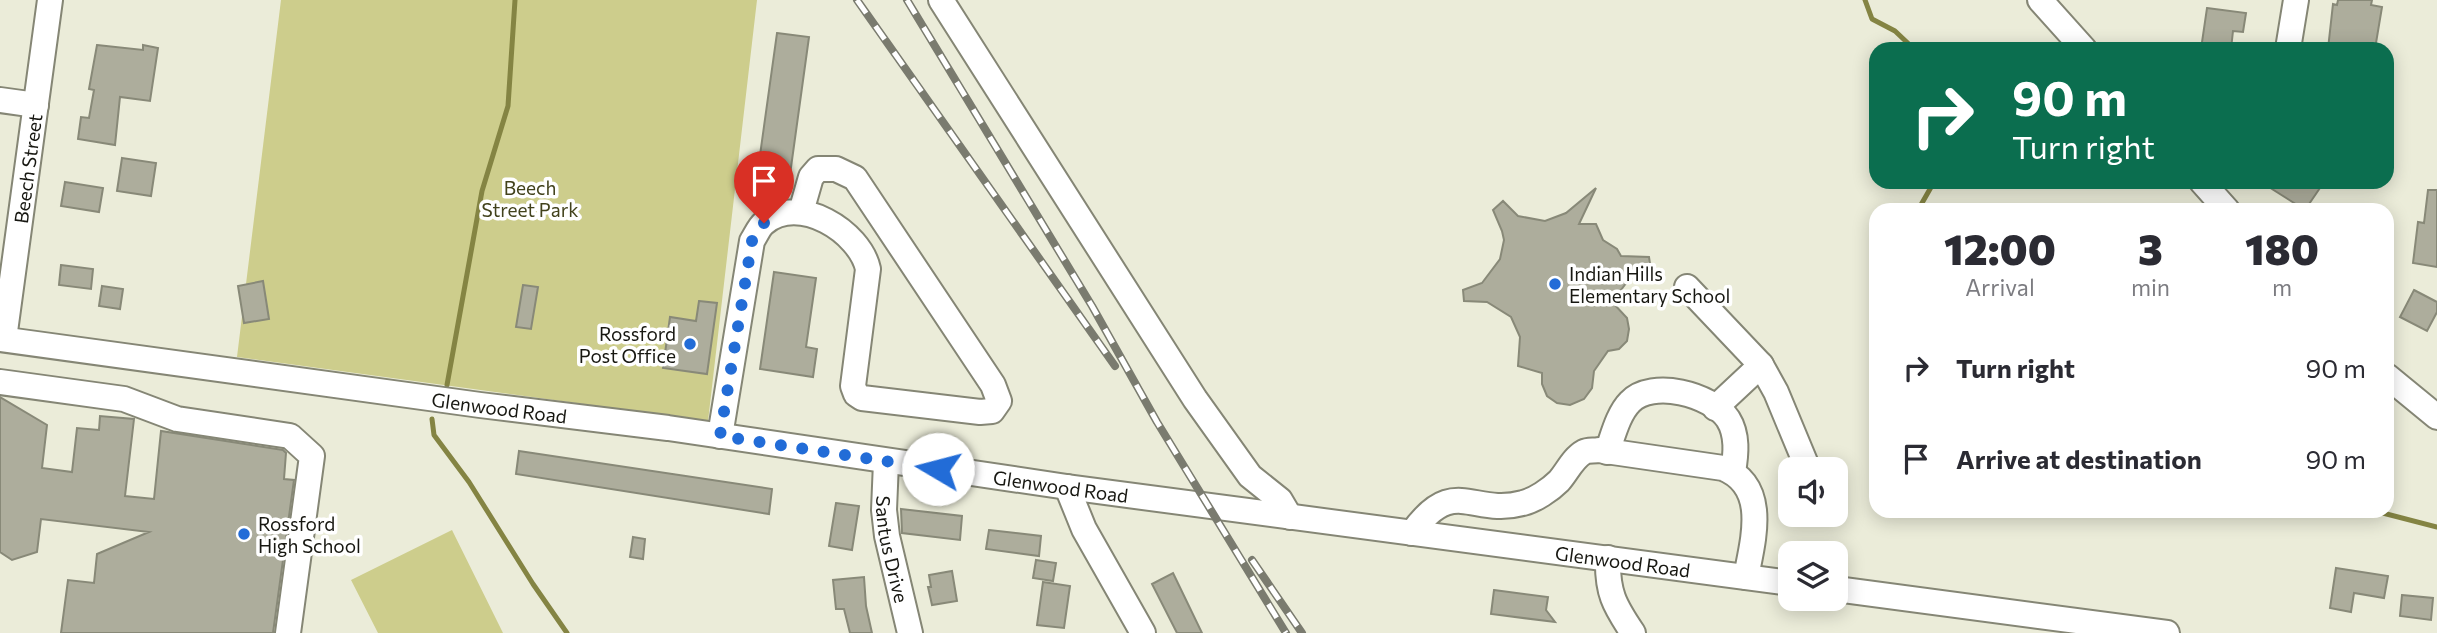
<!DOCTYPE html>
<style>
:root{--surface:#fff;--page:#f2f2f3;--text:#2b2b33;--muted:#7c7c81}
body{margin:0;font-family:Commissioner,sans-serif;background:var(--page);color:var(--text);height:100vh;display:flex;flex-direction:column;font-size:26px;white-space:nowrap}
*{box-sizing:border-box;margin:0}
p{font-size:23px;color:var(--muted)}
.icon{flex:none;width:38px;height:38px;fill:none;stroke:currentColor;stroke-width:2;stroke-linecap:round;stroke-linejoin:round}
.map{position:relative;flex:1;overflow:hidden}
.panel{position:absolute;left:1869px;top:203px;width:525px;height:315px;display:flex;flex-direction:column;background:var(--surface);border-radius:21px;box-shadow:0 4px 18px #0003}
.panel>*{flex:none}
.hud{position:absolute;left:1869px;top:42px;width:525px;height:147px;border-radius:21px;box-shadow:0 4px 18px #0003;background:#0b6e4f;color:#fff;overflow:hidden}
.fabs{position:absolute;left:1778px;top:457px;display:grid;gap:14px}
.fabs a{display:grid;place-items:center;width:70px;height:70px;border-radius:14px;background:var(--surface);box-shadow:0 4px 18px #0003;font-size:35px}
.pin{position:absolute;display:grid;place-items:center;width:60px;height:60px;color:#fff;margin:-72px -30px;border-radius:50% 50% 50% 0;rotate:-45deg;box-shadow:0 0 7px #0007}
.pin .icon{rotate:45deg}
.me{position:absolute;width:77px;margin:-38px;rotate:278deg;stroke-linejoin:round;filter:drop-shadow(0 0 5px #0008)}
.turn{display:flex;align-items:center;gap:24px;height:147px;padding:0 28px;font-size:32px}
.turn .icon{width:91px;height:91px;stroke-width:2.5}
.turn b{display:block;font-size:49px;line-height:60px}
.eta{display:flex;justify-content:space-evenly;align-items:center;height:119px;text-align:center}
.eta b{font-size:42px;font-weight:800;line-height:49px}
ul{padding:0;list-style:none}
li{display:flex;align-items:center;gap:21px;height:91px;padding:0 28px}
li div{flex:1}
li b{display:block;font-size:26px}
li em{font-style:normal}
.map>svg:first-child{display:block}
.green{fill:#cdcd8c}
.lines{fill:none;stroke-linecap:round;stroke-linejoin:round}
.stream{stroke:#848443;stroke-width:5}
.building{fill:#adad9c;stroke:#888978;stroke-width:2}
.minor-casing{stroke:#858675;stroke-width:28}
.minor{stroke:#fff;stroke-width:24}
.rail-casing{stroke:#7a7b6f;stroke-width:8}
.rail{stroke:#fff;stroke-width:5;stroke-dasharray:16;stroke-linecap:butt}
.route{stroke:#226cd7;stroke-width:12;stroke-dasharray:0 21.6}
.poi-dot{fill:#226cd7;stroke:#fff;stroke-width:2.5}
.labels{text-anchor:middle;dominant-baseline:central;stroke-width:7;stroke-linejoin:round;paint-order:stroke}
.street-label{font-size:19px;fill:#171711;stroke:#fff}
.park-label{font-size:19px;fill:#42421c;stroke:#fff}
.poi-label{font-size:19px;fill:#171711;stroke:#fff;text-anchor:start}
</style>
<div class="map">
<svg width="2437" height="633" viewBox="0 0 2437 633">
<rect width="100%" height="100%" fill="#ebecd9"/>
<!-- green -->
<path class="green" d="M281 0H757L708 421 237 357Z
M452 530 503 633H378L351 580Z"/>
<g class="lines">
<!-- stream -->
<path class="stream" d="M1865 0 1872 19 1895 31 1914 49
M1918 210 1934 182
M447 385 482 191 508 106 515 0
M432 419 434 435 469 482 533 584 567 633
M2375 511 2437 527"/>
</g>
<!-- building -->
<path class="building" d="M2338 0H2372L2371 5 2382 7 2375 49H2328L2333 4 2337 5Z
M2207 8 2246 13 2243 32 2233 31 2231 49H2201Z
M777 33 809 37 788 189 756 184Z
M97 45 143 50V45L158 48 150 101 120 97 115 145 78 139 81 117 89 118 94 90 89 89Z
M122 158 156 163 151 196 117 191Z
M65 182 103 188 99 212 61 206Z
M2261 182H2324L2305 210Z
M1596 188 1579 224H1596L1603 240 1617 249 1621 256 1649 257 1651 270 1630 278 1612 302 1627 318 1629 329 1627 341 1619 349 1608 351 1594 371 1592 388 1584 399 1570 405 1557 403 1547 396 1542 384V373L1518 366 1520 337 1511 317 1487 302 1464 301 1463 290 1482 283 1500 259 1504 240 1502 231 1493 210 1503 201 1518 216 1545 221 1566 213Z
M2428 190H2437V267L2413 263 2418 222 2424 223Z
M61 265 93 269 91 289 59 285Z
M774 272 816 278 806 347 817 349 813 377 760 369Z
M263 281 269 319 244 323 238 286Z
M523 285 538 287 531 329 516 327Z
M102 286 123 289 120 309 99 306Z
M2414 290 2437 302V312L2427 331 2400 317Z
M699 301 717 303 707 374 663 368 670 317 696 321Z
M0 397 47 425 42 468 72 472 77 428 99 430 100 416 134 419 125 496 154 499 161 431 283 450 286 453 284 479 294 480 273 633H61L68 580 94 583 97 554 149 532 41 519 37 552 12 560 0 552Z
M519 451 772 489 769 514 516 474Z
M836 503 859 506 852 550 829 546Z
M901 509 962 516 960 540 902 533Z
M989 530 1041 536 1039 556 986 549Z
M633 537 645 539 643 559 630 557Z
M1036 560 1056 563 1053 581 1033 578Z
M2336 568 2388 576 2384 598 2354 593 2351 612 2330 608Z
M952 571 957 601 932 605 928 587H931L929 575Z
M1173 573 1202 633H1177L1152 584Z
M864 577 866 606 872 633H850L844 609H836L833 580Z
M1043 582 1070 586 1064 628 1037 625Z
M1494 590 1548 597 1546 610 1555 622 1491 614Z
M2402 595 2433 598 2431 620 2400 616Z"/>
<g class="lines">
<!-- minor casing -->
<g class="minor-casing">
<g id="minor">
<path d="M941 0 1195 399 1250 476 1280 500 1290 517"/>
<path d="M2040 0 2084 49"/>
<path d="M2288 49 2296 0"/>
<path d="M0 100 36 105"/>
<path d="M2202 182 2227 210"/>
<path d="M1687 287 1761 365 1776 392 1808 469"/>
<path id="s1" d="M0 339 480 405 668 428 1067 487 1790 583"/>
<path id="s2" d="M4 339 50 0"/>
<path d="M2387 376 2437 417"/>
<path d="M0 382 124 399 177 419 290 436 312 456 288 633"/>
<path d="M1715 408 1761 365"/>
<path d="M720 436 752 241C756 235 759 227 764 223 799 193 860 232 868 269L853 386 856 394 862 398 980 412 992 411 999 401 993 385 855 178 836 169H818L811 177 801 212"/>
<path d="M1607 452C1613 436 1618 414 1630 402 1652 379 1711 394 1728 419 1738 435 1736 454 1733 472"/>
<path id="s3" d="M886 462 884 510 887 536 910 633"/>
<path d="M1067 487 1084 529 1143 633"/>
<path d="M1412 533C1454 474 1472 517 1523 503 1535 500 1550 490 1559 481 1567 472 1573 458 1584 452 1588 450 1594 451 1599 450L1723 468C1769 486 1753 540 1746 577"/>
<path d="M1608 558C1607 592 1614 605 1633 633"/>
<path d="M1836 589 2167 633"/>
</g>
</g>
<!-- minor -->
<use href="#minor" class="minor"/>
<!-- rail casing -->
<g class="rail-casing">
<path id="rail" d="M857 0 1115 366
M907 0 1092 306 1157 422 1286 633
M1252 560 1302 633"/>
</g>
<!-- rail -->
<use href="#rail" class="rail"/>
</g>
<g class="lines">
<!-- route -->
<path class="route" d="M764 223 752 241 720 436 938 469"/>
</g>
<!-- markers -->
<g class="poi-dot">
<circle cx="1555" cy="284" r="7"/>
<circle cx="690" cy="344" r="7"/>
<circle cx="244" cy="534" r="7"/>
</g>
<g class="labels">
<!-- street labels -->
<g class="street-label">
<text stroke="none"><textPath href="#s2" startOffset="172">Beech Street</textPath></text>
<text stroke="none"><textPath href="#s1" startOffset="504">Glenwood Road</textPath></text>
<text stroke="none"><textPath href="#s1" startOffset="1071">Glenwood Road</textPath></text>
<text stroke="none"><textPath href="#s3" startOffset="88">Santus Drive</textPath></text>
<text stroke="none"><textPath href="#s1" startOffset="1638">Glenwood Road</textPath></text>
</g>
<!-- park labels -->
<g class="park-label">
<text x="530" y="187">Beech<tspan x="530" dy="22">Street Park</tspan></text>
</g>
<!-- poi labels -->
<g class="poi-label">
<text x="1569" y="273">Indian Hills<tspan x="1569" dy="22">Elementary School</tspan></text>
<text x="676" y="333" text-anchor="end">Rossford<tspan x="676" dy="22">Post Office</tspan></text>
<text x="258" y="523">Rossford<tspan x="258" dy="22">High School</tspan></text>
</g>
</g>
</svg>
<div class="fabs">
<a><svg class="icon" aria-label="sound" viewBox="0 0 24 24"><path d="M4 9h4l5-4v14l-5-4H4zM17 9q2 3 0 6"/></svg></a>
<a><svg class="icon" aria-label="layers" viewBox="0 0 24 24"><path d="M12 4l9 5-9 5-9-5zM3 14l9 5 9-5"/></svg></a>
</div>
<div class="pin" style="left:764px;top:223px;background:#d93025"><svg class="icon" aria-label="arrive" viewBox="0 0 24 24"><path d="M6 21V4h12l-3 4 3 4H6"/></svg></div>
<svg class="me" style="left:938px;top:469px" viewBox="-20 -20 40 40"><circle r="19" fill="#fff"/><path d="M0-13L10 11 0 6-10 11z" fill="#226cd7"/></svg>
<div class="hud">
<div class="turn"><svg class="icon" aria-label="right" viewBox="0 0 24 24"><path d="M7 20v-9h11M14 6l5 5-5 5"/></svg><div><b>90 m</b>Turn right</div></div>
</div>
<section class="panel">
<div class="eta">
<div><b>12:00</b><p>Arrival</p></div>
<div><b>3</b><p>min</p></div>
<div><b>180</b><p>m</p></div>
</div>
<ul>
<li><svg class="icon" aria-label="right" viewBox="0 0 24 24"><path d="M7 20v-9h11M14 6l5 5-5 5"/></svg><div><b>Turn right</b></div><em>90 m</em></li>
<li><svg class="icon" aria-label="arrive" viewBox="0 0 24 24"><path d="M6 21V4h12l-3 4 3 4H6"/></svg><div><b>Arrive at destination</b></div><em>90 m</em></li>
</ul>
</section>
</div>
